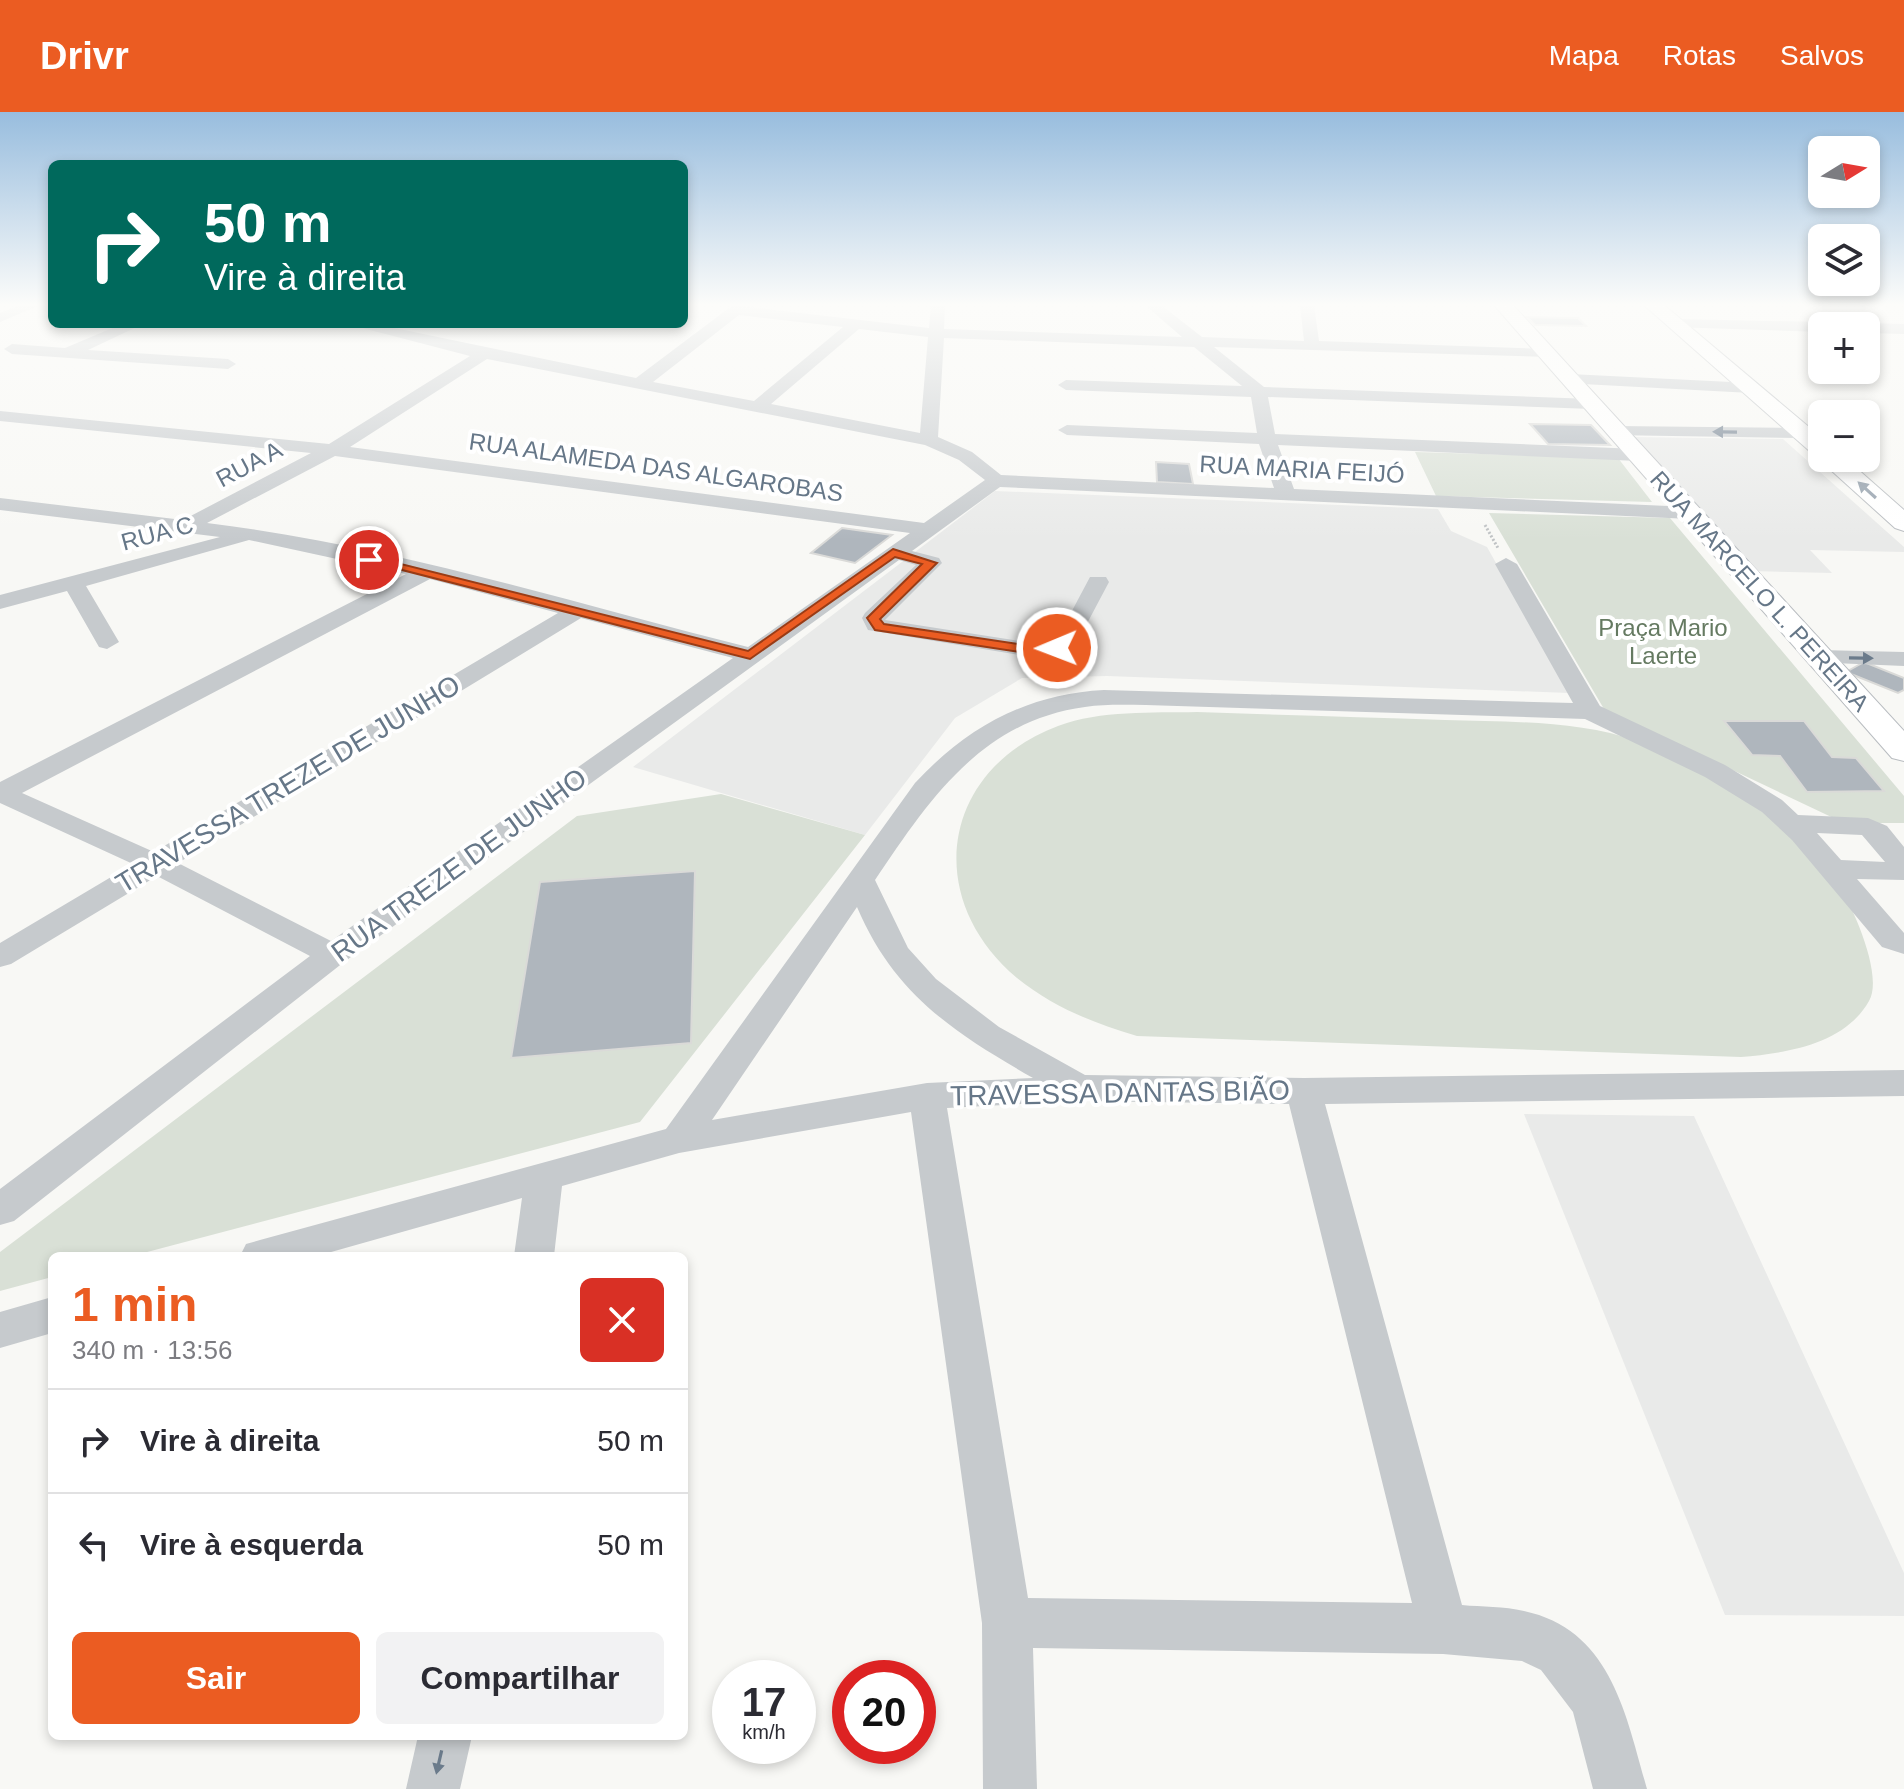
<!DOCTYPE html>
<html lang="pt">
<meta charset="utf-8">
<style>
:root{--surface:#fff;--page:#f2f2f3;--text:#2b2b33;--muted:#7c7c81;--line:#e1e1e2;--accent:#eb5c22}
body{margin:0;font-family:Helvetica,sans-serif;background:var(--page);color:var(--text);height:100vh;display:flex;flex-direction:column;font-size:30px;white-space:nowrap}
*{box-sizing:border-box;margin:0}
p{font-size:26px;color:var(--muted)}
.icon{flex:none;width:44px;height:44px;fill:none;stroke:currentColor;stroke-width:2;stroke-linecap:round;stroke-linejoin:round}
.map{position:relative;flex:1;overflow:hidden}
.details{position:absolute;left:48px;top:1140px;width:640px;height:488px;display:flex;flex-direction:column;background:var(--surface);border-radius:12px;box-shadow:0 4px 12px #0003}
.details>*{flex:none}
.hud{position:absolute;left:48px;top:48px;width:640px;height:168px;border-radius:12px;box-shadow:0 4px 12px #0003;background:#00695c;color:#fff;overflow:hidden}
.needle{width:52px;rotate:79deg}
.tools{position:absolute;left:1808px;top:24px;display:grid;gap:16px}
.tools a{display:grid;place-items:center;width:72px;height:72px;border-radius:12px;background:var(--surface);box-shadow:0 4px 12px #0003;font-size:40px}
.speed{position:absolute;left:712px;top:1548px;display:flex;gap:16px;font-size:40px;font-weight:700;text-align:center}
.speed>*{display:grid;place-content:center;width:104px;height:104px;border-radius:50%;background:var(--surface);box-shadow:0 4px 12px #0003;line-height:1}
.speed small{font-size:20px;font-weight:400}
.speed .limit{border:12px solid #d22;background:#fff;color:#111}
.pin{position:absolute;display:grid;place-items:center;width:68px;height:68px;color:#fff;margin:-34px;border:4px solid #fff;border-radius:50%;box-shadow:0 2px 8px #0007}
.me{position:absolute;width:88px;margin:-44px;rotate:269deg;stroke-linejoin:round;filter:drop-shadow(0 0 6px #0008)}
.turn{display:flex;align-items:center;gap:28px;height:168px;padding:0 24px;font-size:36px}
.turn .icon{width:104px;height:104px;stroke-width:2.5}
.turn b{display:block;font-size:56px;line-height:68px}
.round{display:grid;place-items:center;flex:none;width:84px;height:84px;border-radius:12px;background:var(--page)}
.overview{display:flex;align-items:center;justify-content:space-between;height:136px;padding:0 24px}
h1{font-size:48px;font-weight:700;line-height:60px;color:var(--accent)}
.primary-button{display:flex;gap:16px;margin-top:auto;padding:16px 24px}
.primary-button a{flex:1;height:92px;border-radius:12px;background:var(--accent);color:#fff;font-size:32px;font-weight:700;line-height:92px;text-align:center}
.primary-button a+a{background:var(--page);color:var(--text)}
ul{padding:0;list-style:none}
li{display:flex;align-items:center;gap:24px;height:104px;padding:0 24px;border-top:2px solid var(--line)}
li div{flex:1}
li b{display:block;font-size:30px}
li em{font-style:normal}
header{display:flex;align-items:center;gap:48px;box-sizing:border-box;height:112px;padding:0 40px;background:var(--accent);color:#fff}
header strong{font-size:38px}
nav{display:flex;gap:44px;margin-inline-start:auto;font-size:28px}
.map>svg:first-child{display:block}
.built{fill:#e9eae9}
.green{fill:#d9e0d6}
.building{fill:#afb6bd;stroke:#dadad8;stroke-width:2}
.lines{fill:none;stroke-linecap:round;stroke-linejoin:round}
.major-casing{stroke:#b9bdc1;stroke-width:2}
.path{stroke:#bfc2c4;stroke-width:3;stroke-dasharray:2 2;stroke-linecap:butt}
.minor{fill:#c6cacd;fill-rule:evenodd}
.major{fill:#fff;fill-rule:evenodd}
.oneway{fill:#6b7b8b}
.oneway2{fill:#94a0ac}
.route{fill:#eb5c22;stroke:#993c16;stroke-width:2}
.labels{text-anchor:middle;dominant-baseline:central;stroke-width:8;stroke-linejoin:round;paint-order:stroke}
.far-street-label{font-size:24px;fill:#678;stroke:#fff}
.far-park-label{font-size:24px;fill:#657a61;stroke:#fff}
.street-label{font-size:28px;fill:#678;stroke:#fff}
</style>
<header>
<strong>Drivr</strong>
<nav><a>Mapa</a><a>Rotas</a><a>Salvos</a></nav>
</header>
<div class="map">
<svg width="1904" height="1677" viewBox="0 0 1904 1677">
<rect width="100%" height="100%" fill="#f8f8f5"/>
<!-- built -->
<path class="built" d="M1629 325 1783 327 1904 435V440L1810 438 1832 461 1751 459Z
M995 379 1438 397 1451 419 1487 435 1569 581 1107 564 1022 566 955 606 865 723 633 655Z
M1524 1002 1694 1004 1904 1461V1504L1725 1503Z"/>
<!-- green -->
<path class="green" d="M1415 340 1618 346 1652 390 1436 384Z
M1489 401 1670 406 1904 684V711H1844L1604 597Z
M1197 600C1279 603 1362 605 1445 608 1506 610 1578 608 1637 629 1664 639 1726 669 1750 685 1769 698 1825 752 1837 770 1852 793 1884 863 1869 889 1844 933 1786 941 1741 945L1137 924C1093 911 1053 895 1017 866 922 786 941 658 1058 614 1101 598 1152 601 1197 600Z
M721 682 865 723 640 1010 132 1144H52V1165L0 1179V1140L577 704Z"/>
<!-- building -->
<path class="building" d="M1527 205 1578 206 1586 214 1535 213Z
M1530 312 1591 313 1610 333 1548 332Z
M1156 350 1189 352 1193 372 1157 370Z
M842 416 892 423 855 451 811 441Z
M1864 550 1904 566V578L1898 581 1846 560Z
M1724 609H1804L1832 645 1856 646 1884 679 1807 680 1780 644 1752 643Z
M695 759 691 931 511 946 540 770Z"/>
<g class="lines">
<!-- major casing -->
<g class="major-casing">
<path id="major" d="M1494 193H1513L1904 619V649L1892 646Z
M1644 193H1664L1822 326V346H1845L1904 398V419L1895 416 1823 351 1820 345 1814 343Z"/>
</g>
<!-- path -->
<path class="path" d="M1485 413 1498 436"/>
<!-- minor -->
<path class="minor" d="M20 193H40L0 210V201Z
M733 193 929 216 931 193H945L944 217 1182 225 1145 193H1161L1202 225 1304 229 1300 193H1314L1319 229 1547 237 1555 242 1553 245 1214 235 1264 275 1592 287 1601 292 1592 297 1268 285 1275 322 1638 337 1647 343 1638 349 1278 333 1294 377 1690 395 1700 401 1690 407 1000 375 912 439 939 446 942 451 885 508 1032 531 1057 527 1090 465H1106L1109 470 1074 536 1057 543 1032 545 868 518 862 506 865 501 916 453 899 448 344 850 14 1109 0 1113V1077L310 844 157 764 11 852 0 855V831L133 752 0 691V670L406 462 249 428 86 474 119 530 107 537 99 535 67 479 0 497V483L220 425 0 398V386L183 408 311 341 0 309V299L329 332 470 244 347 212H375L636 266ZM739 203 843 215 754 289 653 270ZM859 217 928 225 920 321 771 292ZM944 226 1194 235 1242 274 1066 268 1058 273 1066 278 1251 285 1257 321 1067 313 1058 318 1067 323 1259 332 1274 376 1001 363 972 340 938 325ZM487 247 925 333 959 348 985 368 924 411 350 335ZM335 344 910 421 748 535C570 490 390 433 207 411ZM430 467 558 501 154 740 22 681ZM581 506 733 546 331 829 178 751Z
M1676 207 1822 210 1829 214H1822V220L1671 215V209Z
M1866 211 1904 212V222L1866 221V214H1860Z
M122 212H143L88 238 228 247 236 252 228 257 12 242 4 237 12 232 65 236Z
M1570 262 1751 271 1759 276 1751 281 1564 271V263Z
M1616 314 1802 316 1811 321 1802 326 1610 323V315Z
M1506 446 1517 452 1600 594 1725 653 1782 688 1798 703 1868 706 1887 714 1904 735V768L1857 767 1904 821V842L1882 835 1792 728 1762 700 1705 665 1585 607 1146 593C1126 593 1105 592 1085 595 981 609 929 688 875 768L908 836 936 867 999 915 1085 963 1304 966 1904 958V984L1325 992 1462 1493C1482 1495 1504 1494 1524 1499 1612 1518 1626 1604 1647 1677H1593L1573 1600 1541 1558 1522 1549 1443 1542 1033 1536 1037 1677H983L982 1511 911 1000 679 1041 562 1074 554 1144H514L522 1086 317 1144H240L246 1132 260 1128 666 1017 915 671C967 615 1027 582 1104 578L1573 591 1495 452ZM1817 721 1862 723 1885 750 1841 748ZM857 795C894 882 953 920 1033 966L927 971 712 1008ZM1079 989 1289 992 1412 1491 1028 1486 947 996Z
M1819 538 1904 540V554L1810 550 1807 545Z
M52 1185V1221L0 1236V1200Z
M418 1624H472L460 1677H406Z"/>
<!-- major -->
<use href="#major" class="major"/>
</g>
<!-- one-way arrows -->
<defs><path id="oneway-solid" d="M-6-.8H1V-3.2L6.5 0L1 3.2V.8H-6Z" transform="scale(2)"/></defs>
<g class="oneway">
<use href="#oneway-solid" transform="translate(1725 320) rotate(-179)"/>
<use href="#oneway-solid" transform="translate(1861 546) rotate(1)"/>
<use href="#oneway-solid" transform="translate(439 1650) rotate(103)"/>
</g>
<use class="oneway2" href="#oneway-solid" transform="translate(1867 378) rotate(-138)"/>
<!-- sky -->
<linearGradient id="sky" x2="0" y2="1"><stop stop-color="#98bdde"/><stop offset="0.45" stop-color="#fcfcfa"/><stop offset="1" stop-color="#fcfcfa" stop-opacity="0"/></linearGradient>
<rect width="1904" height="428" fill="url(#sky)"/>
<!-- route -->
<path class="route" d="M893 437 937 451 880 507 884 512 1032 534 1057 532 1064 536 1032 542 875 518 867 506 869 504 922 452 895 445 750 547 363 448 369 444 748 539Z"/>
<g class="labels">
<!-- far-street labels -->
<g class="far-street-label">
<text transform="translate(249 352) rotate(-28)">RUA A</text>
<text transform="translate(656 355) rotate(8)">RUA ALAMEDA DAS ALGAROBAS</text>
<text transform="translate(1302 357) rotate(3)">RUA MARIA FEIJÓ</text>
<text transform="translate(157 421) rotate(-15)">RUA C</text>
<text transform="translate(1760 479) rotate(48)">RUA MARCELO L. PEREIRA</text>
</g>
<!-- far-park labels -->
<g class="far-park-label">
<text x="1663" y="515">Praça Mario<tspan x="1663" dy="28">Laerte</tspan></text>
</g>
<!-- street labels -->
<g class="street-label">
<text transform="translate(288 672) rotate(-31)">TRAVESSA TREZE DE JUNHO</text>
<text transform="translate(459 753) rotate(-36)">RUA TREZE DE JUNHO</text>
<text transform="translate(1120 981) rotate(-1)">TRAVESSA DANTAS BIÃO</text>
</g>
</g>
</svg>
<div class="tools">
<a><svg class="needle" viewBox="-14 -14 28 28"><path d="M0-13l5 13h-10z" fill="#e53935"/><path d="M0 13l5-13h-10z" fill="#7c7c81"/></svg></a>
<a><svg class="icon" aria-label="layers" viewBox="0 0 24 24"><path d="M12 4l9 5-9 5-9-5zM3 14l9 5 9-5"/></svg></a>
<a>+</a>
<a>−</a>
</div>
<div class="speed"><div>17<small>km/h</small></div><div class="limit">20</div></div>
<div class="pin" style="left:369px;top:448px;background:#d93025"><svg class="icon" aria-label="arrive" viewBox="0 0 24 24"><path d="M6 21V4h12l-3 4 3 4H6"/></svg></div>
<svg class="me" style="left:1057px;top:536px" viewBox="-20 -20 40 40"><circle r="17" fill="#eb5c22" stroke="#fff" stroke-width="3"/><path d="M0-11L8 9 0 5-8 9z" fill="#fff"/></svg>
<div class="hud">
<div class="turn"><svg class="icon" aria-label="right" viewBox="0 0 24 24"><path d="M7 20v-9h11M14 6l5 5-5 5"/></svg><div><b>50 m</b>Vire à direita</div></div>
</div>
<section class="details">
<div class="overview"><div><h1>1 min</h1><p>340 m · 13:56</p></div><a class="round" style="background:#d93025;color:#fff"><svg class="icon" aria-label="close" viewBox="0 0 24 24"><path d="M6 6l12 12M18 6L6 18"/></svg></a></div>
<ul>
<li><svg class="icon" aria-label="right" viewBox="0 0 24 24"><path d="M7 20v-9h11M14 6l5 5-5 5"/></svg><div><b>Vire à direita</b></div><em>50 m</em></li>
<li><svg class="icon" aria-label="left" viewBox="0 0 24 24"><path d="M17 20v-9H6M10 6l-5 5 5 5"/></svg><div><b>Vire à esquerda</b></div><em>50 m</em></li>
</ul>
<div class="primary-button"><a>Sair</a><a>Compartilhar</a></div>
</section>
</div>
